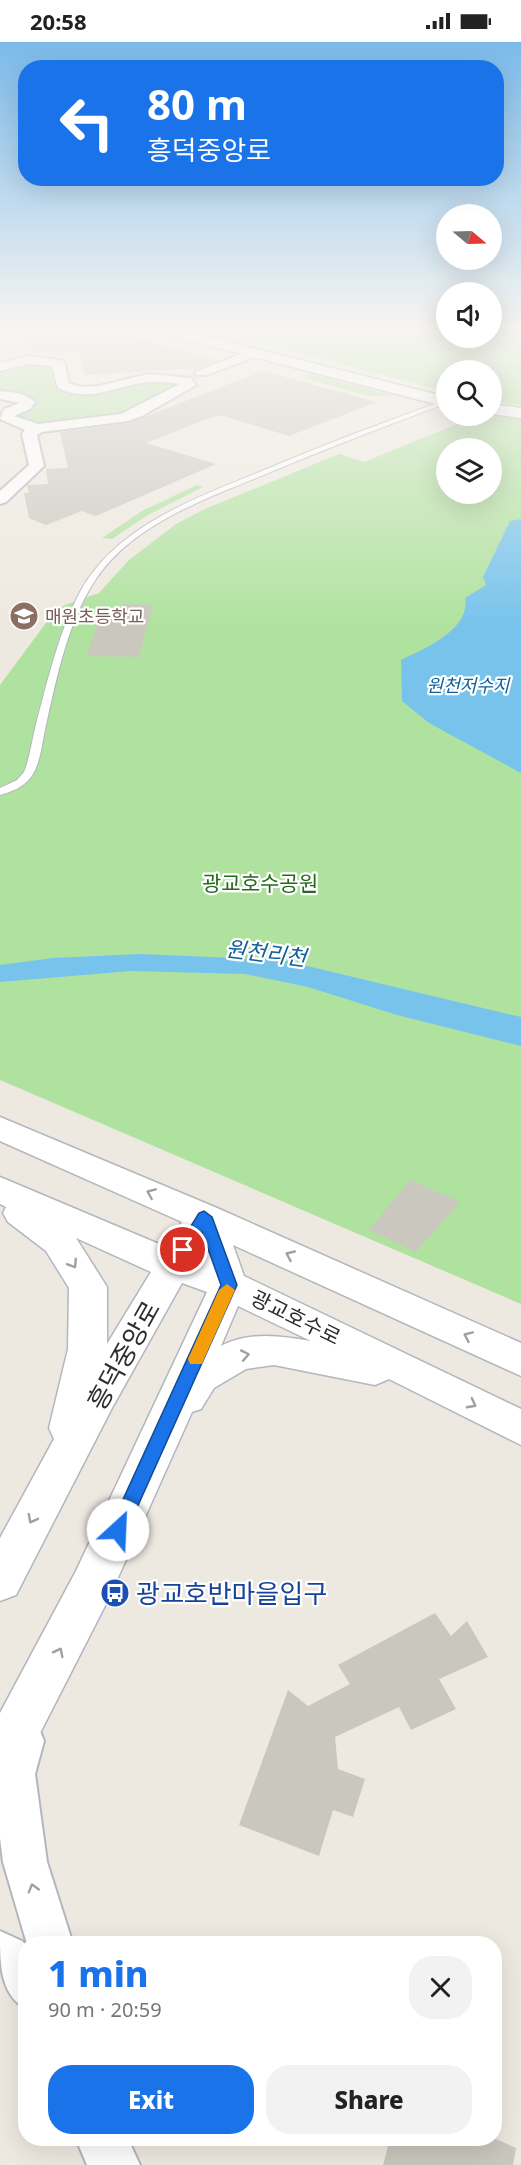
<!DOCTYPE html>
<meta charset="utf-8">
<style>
:root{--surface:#fff;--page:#f2f2f2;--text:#222;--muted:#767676;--accent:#1a73e8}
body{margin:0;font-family:"Noto Sans","Noto Sans KR",sans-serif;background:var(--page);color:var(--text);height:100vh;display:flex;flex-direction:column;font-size:22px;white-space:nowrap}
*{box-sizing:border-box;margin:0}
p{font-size:20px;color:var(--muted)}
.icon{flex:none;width:33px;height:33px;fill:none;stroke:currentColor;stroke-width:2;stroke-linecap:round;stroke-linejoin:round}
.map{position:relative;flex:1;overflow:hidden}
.panel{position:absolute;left:18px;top:1894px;width:484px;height:210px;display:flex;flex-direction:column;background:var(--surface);border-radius:24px;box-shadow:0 6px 24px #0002}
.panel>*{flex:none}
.top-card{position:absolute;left:18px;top:18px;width:486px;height:126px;border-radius:24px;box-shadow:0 6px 24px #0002;background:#1a73e8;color:#fff;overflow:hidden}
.needle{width:39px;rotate:109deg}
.controls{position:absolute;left:436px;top:162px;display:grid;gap:12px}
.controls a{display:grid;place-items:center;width:66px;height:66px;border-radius:50%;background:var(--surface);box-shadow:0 6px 24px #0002;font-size:30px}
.pin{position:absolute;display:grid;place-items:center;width:51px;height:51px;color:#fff;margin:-26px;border:3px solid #fff;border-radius:50%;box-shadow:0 2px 6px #0007}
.me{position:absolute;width:66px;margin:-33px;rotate:25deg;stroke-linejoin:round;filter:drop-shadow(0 0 4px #0008)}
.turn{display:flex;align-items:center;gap:21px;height:126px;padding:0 30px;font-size:27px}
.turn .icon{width:78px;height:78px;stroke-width:2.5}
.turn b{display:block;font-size:42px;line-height:51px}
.round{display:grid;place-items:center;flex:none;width:63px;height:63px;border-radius:24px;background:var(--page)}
.summary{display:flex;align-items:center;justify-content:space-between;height:102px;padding:0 30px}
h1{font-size:36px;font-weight:800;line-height:45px;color:var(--accent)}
.cta{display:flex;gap:12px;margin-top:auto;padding:12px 30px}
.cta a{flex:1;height:69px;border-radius:24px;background:var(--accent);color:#fff;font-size:24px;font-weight:800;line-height:69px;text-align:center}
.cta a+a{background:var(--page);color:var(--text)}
.status{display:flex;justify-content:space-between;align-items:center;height:42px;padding:0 30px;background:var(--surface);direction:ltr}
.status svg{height:16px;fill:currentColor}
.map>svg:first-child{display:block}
.green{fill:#b0e29f;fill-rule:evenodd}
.water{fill:#77c3ec}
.building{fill:#cac7be}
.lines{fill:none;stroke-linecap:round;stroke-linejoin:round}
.lane-casing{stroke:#b3b5c0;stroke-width:2}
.street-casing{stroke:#b3b5c0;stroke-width:4}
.secondary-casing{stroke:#b3b5c0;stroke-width:3}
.lane{fill:#fff;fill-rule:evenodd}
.street{fill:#fff;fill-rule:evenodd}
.secondary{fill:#fff;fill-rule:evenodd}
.oneway{stroke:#a0a0a0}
.route{fill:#1a73e8;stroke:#114b97;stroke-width:1.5}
.slow{fill:#f59e0b}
.labels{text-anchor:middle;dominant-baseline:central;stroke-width:4.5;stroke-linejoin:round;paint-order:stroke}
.far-education-label{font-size:18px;fill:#785e54;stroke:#fff;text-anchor:start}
.far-water-label{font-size:18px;font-style:italic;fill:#12619d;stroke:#fff}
.park-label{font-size:21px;fill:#266a1d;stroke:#fff}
.street-label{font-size:21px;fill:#2d2d2d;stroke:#fff}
.water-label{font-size:22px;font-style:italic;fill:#12619d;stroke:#fff}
.near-street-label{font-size:26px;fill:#2d2d2d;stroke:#fff}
.near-transit-label{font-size:26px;fill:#164399;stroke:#fff;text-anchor:start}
</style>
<div class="status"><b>20:58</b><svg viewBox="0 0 49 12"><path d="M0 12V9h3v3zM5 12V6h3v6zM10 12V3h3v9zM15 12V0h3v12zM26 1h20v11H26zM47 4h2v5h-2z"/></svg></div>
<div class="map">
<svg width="521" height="2123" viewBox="0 0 521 2123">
<rect width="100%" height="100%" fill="#eee9e0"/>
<!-- green -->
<path class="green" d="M207 287H428L447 290V296H488L521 300V364L492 359V328H447V350Z
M32 321C54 323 51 325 57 345 81 362 111 346 136 341 150 339 165 339 179 341L181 345 119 374 40 384 16 377V375L37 361 33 355 0 351V328Z
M311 332 394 354H368L305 336Z
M492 372 521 377V1262L0 1038V643L57 566 99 551 129 518 176 482 205 467 339 412 364 420 477 374ZM447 406H492V452H447Z
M197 443 203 445 148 473 112 497 102 496 142 469Z"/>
<!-- water -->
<path class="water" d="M521 477V731L429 681 402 659 401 618C423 607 471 588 465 556L486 543 483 535 510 479Z
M141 912 282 918 521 975V1004L397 973 308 945 245 932 131 929 0 940V923L53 916Z"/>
<!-- building -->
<path class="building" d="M26 287H122L123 293 218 318 199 326 85 333 77 308 32 310Z
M263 329 377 360 289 394 224 374 212 375 146 401 216 422 96 474 82 469 46 483 29 476 24 451H29L27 443 48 442 46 427 68 426 60 390 129 381Z
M123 562 153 563 139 615 87 614 99 577 119 578Z
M410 1138 460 1160 416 1210 369 1188Z
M435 1571 451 1594 467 1579 488 1615 439 1637 456 1667 411 1688 399 1665 335 1695 338 1727 365 1737 353 1775 333 1768 319 1814 239 1783 288 1648 308 1664 350 1642 338 1623Z
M390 2097H496L516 2106 513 2123H383Z"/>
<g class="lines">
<!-- lane casing -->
<g class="lane-casing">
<path id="lane" d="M187 287H194L179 293 176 291Z
M443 359H447V361C389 383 330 405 273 429 212 455 135 479 96 537 68 579 57 634 46 683 42 700 41 721 31 735 24 745 11 750 0 753V746L17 738 24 730C30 715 32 698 36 682 48 637 59 589 81 548 119 481 202 454 269 426 326 402 384 380 443 359Z"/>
</g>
<!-- street casing -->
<g class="street-casing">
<path id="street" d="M254 307 258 308V314L206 333H196L195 330Z
M28 314 64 319 69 341 80 345 99 344 148 332 191 336 196 343 142 374 128 379 42 390 37 393 44 424 6 460 0 462V449L29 423 22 392 25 388 0 377 4 367 20 361 0 357V349C13 350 25 351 35 360L30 367 14 374 38 382 121 372 180 342C168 340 155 339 142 341 112 345 88 361 58 346L52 324 28 322 0 329V321Z
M23 1678 38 1684 44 1699 35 1732 47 1820 73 1902H27L3 1820 0 1796V1706L8 1684Z
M0 1889 22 1899 26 1903V1967C0 1952 0 1923 0 1889Z
M76 2097H128L140 2123H87Z"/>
</g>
<!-- secondary casing -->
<g class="secondary-casing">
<path id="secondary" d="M155 287H177L447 355V365L157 290Z
M492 362 521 366V376L492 372Z
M0 1075 217 1166 521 1301V1334L233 1203 244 1234 521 1367V1403L389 1337 375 1343 274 1323 246 1327 214 1346 201 1367 192 1370 108 1558 17 1736 0 1743V1671L76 1529 207 1250 182 1241 112 1366 16 1553 0 1559V1496L54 1397 49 1386 68 1307 69 1246 46 1209 8 1180 3 1171 6 1165 0 1162V1135L166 1205 182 1180 0 1099ZM76 1196 151 1230 107 1302V1245ZM199 1212 202 1219 196 1218ZM238 1264 311 1299C281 1294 250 1289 221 1304Z"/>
</g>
<!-- lane -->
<use href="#lane" class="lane"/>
<!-- street -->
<use href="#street" class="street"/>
<!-- secondary -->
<use href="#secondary" class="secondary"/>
</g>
<!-- one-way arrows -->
<defs><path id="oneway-chevron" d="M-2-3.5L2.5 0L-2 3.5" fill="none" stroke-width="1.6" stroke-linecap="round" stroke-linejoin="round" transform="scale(1.5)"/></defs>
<g class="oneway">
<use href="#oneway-chevron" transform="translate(151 1151) rotate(-157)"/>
<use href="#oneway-chevron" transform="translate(290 1213) rotate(-156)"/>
<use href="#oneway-chevron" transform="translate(73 1222) rotate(58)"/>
<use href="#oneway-chevron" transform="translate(468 1294) rotate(-156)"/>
<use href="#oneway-chevron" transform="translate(245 1313) rotate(-11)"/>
<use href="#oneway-chevron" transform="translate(472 1362) rotate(28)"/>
<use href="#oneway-chevron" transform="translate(32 1477) rotate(118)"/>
<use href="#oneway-chevron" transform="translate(59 1610) rotate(-63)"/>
<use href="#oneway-chevron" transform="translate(33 1846) rotate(-106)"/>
</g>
<!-- sky -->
<linearGradient id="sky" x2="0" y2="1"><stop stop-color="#7bbaea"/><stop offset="0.49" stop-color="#f7f5f1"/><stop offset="1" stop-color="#f7f5f1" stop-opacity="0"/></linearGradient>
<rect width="521" height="584" fill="url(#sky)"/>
<!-- route -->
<path class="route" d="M204 1169 212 1175 237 1243 127 1488 125 1494 118 1496 112 1494 109 1488 221 1243 202 1190 189 1211 183 1213 176 1208 199 1171Z"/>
<!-- slow -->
<path class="slow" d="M227 1242 235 1248 204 1317 202 1322H190L188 1317 219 1248Z"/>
<!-- icons -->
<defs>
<g id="school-disc" transform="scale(1.5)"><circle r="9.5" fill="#8d6e63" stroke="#fff"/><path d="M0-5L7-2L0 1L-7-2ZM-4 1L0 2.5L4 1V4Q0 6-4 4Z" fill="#fff"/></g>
<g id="bus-disc" transform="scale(1.5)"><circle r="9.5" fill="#1a4fb4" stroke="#fff"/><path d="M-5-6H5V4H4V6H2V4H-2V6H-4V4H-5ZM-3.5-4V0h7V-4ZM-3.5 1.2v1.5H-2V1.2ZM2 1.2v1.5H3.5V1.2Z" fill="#fff"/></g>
</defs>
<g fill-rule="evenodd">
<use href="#school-disc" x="24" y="574"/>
<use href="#bus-disc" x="115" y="1551"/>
</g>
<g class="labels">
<!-- far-education labels -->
<g class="far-education-label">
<text x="45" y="574">매원초등학교</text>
</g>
<!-- far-water labels -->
<g class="far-water-label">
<text x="468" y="643">원천저수지</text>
</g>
<!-- park labels -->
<g class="park-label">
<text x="260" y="841">광교호수공원</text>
</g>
<!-- street labels -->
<g class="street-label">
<text transform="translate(296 1275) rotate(26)">광교호수로</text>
</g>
<!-- water labels -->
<g class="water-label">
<text transform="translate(266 910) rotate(7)">원천리천</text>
</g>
<!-- near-street labels -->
<g class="near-street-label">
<text transform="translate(123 1313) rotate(-61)">흥덕중앙로</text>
</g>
<!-- near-transit labels -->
<g class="near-transit-label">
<text x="136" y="1551">광교호반마을입구</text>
</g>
</g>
</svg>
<div class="controls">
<a><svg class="needle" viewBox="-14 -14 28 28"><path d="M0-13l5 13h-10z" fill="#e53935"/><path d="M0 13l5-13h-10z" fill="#767676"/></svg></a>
<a><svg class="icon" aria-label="sound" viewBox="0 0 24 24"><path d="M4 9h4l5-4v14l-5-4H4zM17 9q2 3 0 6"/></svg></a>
<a><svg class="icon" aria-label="search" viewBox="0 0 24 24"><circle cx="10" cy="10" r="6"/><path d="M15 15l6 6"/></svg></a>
<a><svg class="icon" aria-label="layers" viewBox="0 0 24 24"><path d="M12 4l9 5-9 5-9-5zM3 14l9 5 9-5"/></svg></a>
</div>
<div class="pin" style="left:183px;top:1208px;background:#d93025"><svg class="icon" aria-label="arrive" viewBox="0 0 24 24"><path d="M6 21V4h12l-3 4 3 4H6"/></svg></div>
<svg class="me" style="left:118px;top:1488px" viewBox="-20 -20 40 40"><circle r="19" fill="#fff"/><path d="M0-13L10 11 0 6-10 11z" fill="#1a73e8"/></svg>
<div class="top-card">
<div class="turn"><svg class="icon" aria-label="left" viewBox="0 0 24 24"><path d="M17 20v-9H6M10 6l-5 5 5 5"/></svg><div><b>80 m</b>흥덕중앙로</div></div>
</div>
<section class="panel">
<div class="summary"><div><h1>1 min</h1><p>90 m · 20:59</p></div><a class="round"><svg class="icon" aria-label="close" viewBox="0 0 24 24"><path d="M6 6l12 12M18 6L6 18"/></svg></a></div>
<div class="cta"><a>Exit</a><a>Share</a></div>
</section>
</div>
